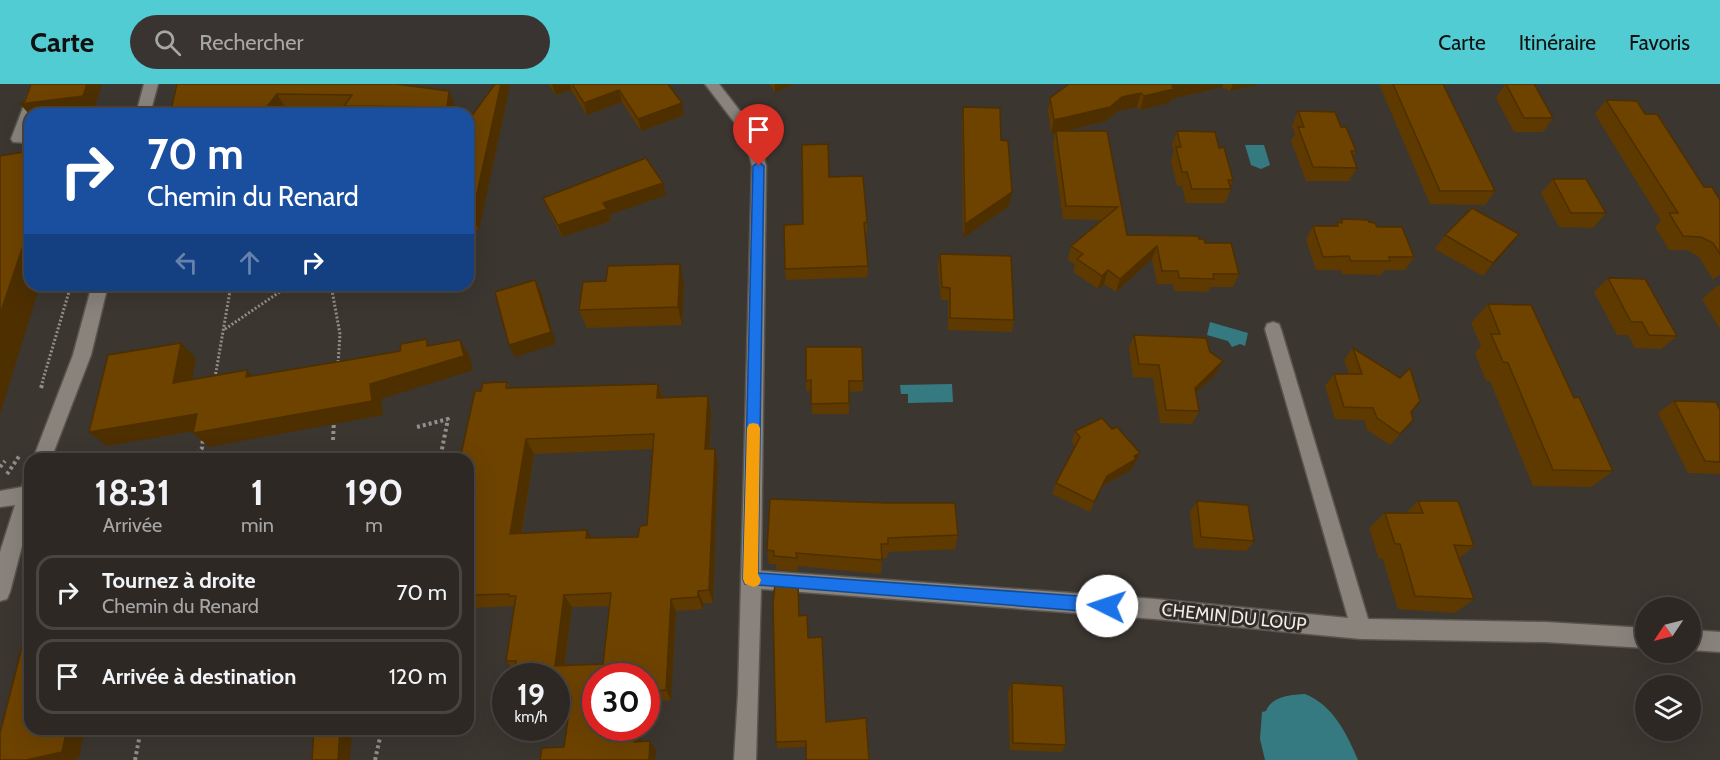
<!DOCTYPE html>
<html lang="fr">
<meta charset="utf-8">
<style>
:root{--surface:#2d2824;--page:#393431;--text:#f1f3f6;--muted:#a7a6a6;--line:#484441;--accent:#51ccd2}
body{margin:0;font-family:Cabin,sans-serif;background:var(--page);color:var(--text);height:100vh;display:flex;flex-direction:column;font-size:22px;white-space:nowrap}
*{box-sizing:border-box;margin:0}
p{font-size:20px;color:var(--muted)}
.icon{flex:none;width:33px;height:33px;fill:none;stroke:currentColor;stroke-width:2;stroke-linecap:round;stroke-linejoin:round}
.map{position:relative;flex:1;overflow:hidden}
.sheet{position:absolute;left:24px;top:369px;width:450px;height:282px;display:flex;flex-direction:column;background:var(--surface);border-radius:18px;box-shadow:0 6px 24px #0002,0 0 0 2px var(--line)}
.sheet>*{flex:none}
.banner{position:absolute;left:24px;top:24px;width:450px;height:183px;border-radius:18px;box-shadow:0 6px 24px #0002,0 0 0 2px var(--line);background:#1a4fa0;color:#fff;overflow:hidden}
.needle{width:39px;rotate:235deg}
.tools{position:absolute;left:1635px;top:513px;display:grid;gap:12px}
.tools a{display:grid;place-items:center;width:66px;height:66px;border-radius:50%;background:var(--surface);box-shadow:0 6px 24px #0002,0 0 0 2px var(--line);font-size:30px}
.speed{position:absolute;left:492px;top:579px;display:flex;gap:12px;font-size:30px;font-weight:700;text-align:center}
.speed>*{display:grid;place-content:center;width:78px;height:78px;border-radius:50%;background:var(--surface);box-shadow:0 6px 24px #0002,0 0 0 2px var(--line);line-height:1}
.speed small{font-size:15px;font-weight:400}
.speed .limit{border:9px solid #d22;background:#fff;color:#111}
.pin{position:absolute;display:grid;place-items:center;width:51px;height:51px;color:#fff;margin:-62px -26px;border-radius:50% 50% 50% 0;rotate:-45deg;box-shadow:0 0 6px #0007}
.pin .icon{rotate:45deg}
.me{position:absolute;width:66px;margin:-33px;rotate:274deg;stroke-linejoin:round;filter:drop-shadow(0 0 4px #0008)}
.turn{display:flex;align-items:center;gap:21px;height:126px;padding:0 24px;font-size:27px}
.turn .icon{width:78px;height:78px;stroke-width:2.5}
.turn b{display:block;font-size:42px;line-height:51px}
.lanes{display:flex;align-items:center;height:57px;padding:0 24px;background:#0003;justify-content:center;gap:30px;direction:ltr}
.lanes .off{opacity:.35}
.eta{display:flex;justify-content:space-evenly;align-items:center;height:102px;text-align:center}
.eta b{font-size:36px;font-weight:700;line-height:42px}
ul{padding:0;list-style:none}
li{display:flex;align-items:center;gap:18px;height:75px;margin:0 12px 9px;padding:0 12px;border:3px solid var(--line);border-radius:18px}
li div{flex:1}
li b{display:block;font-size:22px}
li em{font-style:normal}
header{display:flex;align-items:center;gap:36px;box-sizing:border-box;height:84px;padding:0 30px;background:var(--accent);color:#111}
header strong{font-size:28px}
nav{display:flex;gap:33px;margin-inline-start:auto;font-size:21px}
.search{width:420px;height:54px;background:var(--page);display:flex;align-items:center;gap:15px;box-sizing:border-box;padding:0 21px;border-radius:33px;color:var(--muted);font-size:22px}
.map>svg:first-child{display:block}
.water{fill:#357a80}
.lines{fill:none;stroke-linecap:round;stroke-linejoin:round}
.minor-casing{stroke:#58544e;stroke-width:3}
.path-far1{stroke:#938e89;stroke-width:3;stroke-dasharray:2 2;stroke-linecap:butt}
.path{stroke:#938e89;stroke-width:4;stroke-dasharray:3 3;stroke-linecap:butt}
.minor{fill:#89837c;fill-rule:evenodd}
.wall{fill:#5f3a00;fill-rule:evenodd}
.shaded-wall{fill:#4d2f00}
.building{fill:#6e4300;stroke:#4d2f00;stroke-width:1.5;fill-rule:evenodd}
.route{fill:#1a73e8;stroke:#114b97;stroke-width:1.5}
.slow{fill:#f59e0b}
.labels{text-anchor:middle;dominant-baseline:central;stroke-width:6;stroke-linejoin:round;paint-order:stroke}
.street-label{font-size:18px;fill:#efece8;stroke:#322c26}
</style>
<header>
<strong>Carte</strong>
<div class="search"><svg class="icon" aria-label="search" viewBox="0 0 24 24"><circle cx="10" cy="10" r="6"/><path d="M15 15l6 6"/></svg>Rechercher</div>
<nav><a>Carte</a><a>Itinéraire</a><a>Favoris</a></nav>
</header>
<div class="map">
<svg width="1720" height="676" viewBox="0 0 1720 676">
<rect width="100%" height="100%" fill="#3c3630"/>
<!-- water -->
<path class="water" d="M1245 61H1264L1270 81 1261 85 1251 81Z
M1210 238 1248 249 1245 262 1240 260 1232 263 1228 257 1207 251Z
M952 300 953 318 908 319V310H901L900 301Z
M1305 610C1333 621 1347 650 1358 676H1265L1260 655 1262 628 1266 627C1272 612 1290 611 1305 610Z"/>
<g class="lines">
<!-- minor casing -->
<g class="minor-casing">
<path id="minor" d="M32 0H46L35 30H30L27 49H30V59L13 58 11 55Z
M144 0H158L150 30H136Z
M705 0H719L758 50 766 82 761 487 1155 515 1348 534 1265 245 1267 240 1273 238 1279 240 1281 245 1368 535 1545 538 1646 544V564L1545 558 1361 555 1155 535 761 505 756 676H734L738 610 752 82 744 51Z
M92 201H108L91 271 51 375H33L73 271Z
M30 397V431L10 508 7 515 0 517V468L15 421 0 423V407L22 403 23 399Z
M1690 546 1720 548V568L1690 566Z"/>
</g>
<!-- path-far1 -->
<path class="path-far1" d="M331 201 340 250 338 280
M225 245 290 201
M215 294 231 201
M42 299 71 201"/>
<!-- path -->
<path class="path" d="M41 304 43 298
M417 343 448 335 440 375
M333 356 334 336
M194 375 202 364 203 355
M0 383 5 377
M7 390 20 371
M135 676 141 645
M375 676 382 645"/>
<!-- minor -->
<use href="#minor" class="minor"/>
</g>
<!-- wall -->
<path class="wall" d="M177 0 449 7 455 22 454 30H348L345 25H286L282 30H170Z
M495 0 510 1 479 146 468 144V37Z
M548 0H668L684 31 641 47 622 18 587 31 571 6 556 11Z
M769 0H795L775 8Z
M1069 0H1260L1230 7 1222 3 1171 15 1170 19 1165 20 1140 26 1137 23 1118 27 1106 37 1064 47H1107L1127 151 1199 155 1205 159 1239 190 1233 203H1210L1208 208 1174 207 1173 200H1157L1152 175 1116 208 1104 200 1098 205 1073 188 1075 181 1068 176 1071 162 1102 136 1063 135 1053 61 1055 49 1051 50 1048 27 1050 14Z
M1379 0H1443L1495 107 1485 121 1430 120Z
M1505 0 1553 34 1543 48H1514L1496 14Z
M1606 16 1645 30 1704 103 1720 116V190L1713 196 1699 173 1687 166H1669L1655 143 1661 137 1595 30Z
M963 23 1009 122 963 154 962 37Z
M1298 27 1341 43 1356 67 1353 73 1357 84 1349 97H1306L1291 57 1295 50 1292 42Z
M1177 47 1219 64 1233 96 1230 103 1231 105 1225 119H1186L1182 102H1177L1171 77 1174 68 1172 61Z
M829 93 867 138V149L865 150 868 182 867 193 786 196 785 185 803 140Z
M1553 95 1606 129 1593 144 1559 143 1541 109Z
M663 99 666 111 609 131 611 137 562 153 548 126 543 114Z
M1342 135 1369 138 1377 143 1414 173 1405 186H1384L1381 191 1342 190 1341 186H1316L1306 156 1313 142H1335L1337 138H1340Z
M1445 151 1508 164 1483 192 1435 165Z
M940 170 1014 236 1012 248 948 246V216H941L938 182Z
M1608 194 1677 252 1661 265 1635 264 1628 251H1617L1594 208Z
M684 199 682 241 587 244 579 226Z
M1717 202H1720V245L1702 215Z
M1488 220 1574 314 1613 387 1591 403 1533 402 1490 297H1486L1475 269 1481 262 1471 239Z
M1134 251 1210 268 1223 277 1216 290 1196 309 1199 327 1192 340 1160 339 1153 294 1133 293 1129 264Z
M862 263 863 307 849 308V330H812L811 307H806V297Z
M1353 264 1420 317 1411 328 1413 336 1390 361 1367 346 1364 336 1335 335 1325 302 1334 290H1349L1344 276Z
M507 298 510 304 658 300 663 313 708 312 711 327 710 365 718 379 713 519H703V525L676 527 671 616 646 618V592H596L641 658 656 666 564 663 570 620 569 619 556 618V592L514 586 506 577 515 522 468 524V375L481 307ZM653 365 647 441 638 453 591 454 522 449 534 370ZM610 522 603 580 565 581 572 523Z
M1674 317 1720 326V390L1688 389 1658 329Z
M1112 345 1140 369 1131 386 1102 402 1090 428 1052 410 1056 399 1075 363 1072 358 1075 347Z
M1197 417 1254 457 1246 467 1194 464 1190 428Z
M1418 417 1474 462 1459 474 1474 515 1455 529 1398 525 1383 475H1379L1369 444 1385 429H1406Z
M887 419 958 451 955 465 888 468 887 474H882L881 490 798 482V487L777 486 776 480H769L767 466Z
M798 501 800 532 808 540 806 663 778 664 776 658Z
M1012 599 1066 661 1061 668 1010 666 1008 608Z"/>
<!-- shaded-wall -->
<path class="shaded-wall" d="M87 0H102L94 26 64 30H30V31L20 20Z
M501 0 510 1 479 146 472 132Z
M552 0H570L571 6 556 11Z
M775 0H795L775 8Z
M1180 0H1223L1222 3 1171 15 1170 19 1140 26 1144 12 1172 2Z
M1233 0H1260L1230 7Z
M619 6 622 18 587 31 584 19Z
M449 7 455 22 454 30H450L447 23Z
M1141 9 1137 23 1118 27 1106 37 1056 49V47L1055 49 1051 50 1054 36 1122 13Z
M277 10 286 25 282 30H261Z
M682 19 684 31 641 47 638 35Z
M663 99 666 111 609 131 611 137 562 153 558 141 603 119Z
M1012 108 1009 122 963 154 965 140Z
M30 141V201H40L0 330V230Z
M1519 150 1508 164 1483 192 1493 179Z
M1157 162 1152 175 1116 208 1120 195Z
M680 180 684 199 682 241 678 223Z
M1108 186 1104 200 1098 205 1102 192Z
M535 196 541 208 556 260 515 273 509 261Z
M460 256 469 271 473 286 381 315 383 331 209 363 193 349 370 300Z
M181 259 196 274 189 314 173 299Z
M1223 277 1216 290 1188 316 1195 304Z
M247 286 260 301 246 293Z
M658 300 663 316 657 314Z
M708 312 711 327 709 380 705 365Z
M197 330 212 344 107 362 89 348Z
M526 355 534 370 519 463 510 450Z
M715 365 718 379 713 519 709 506Z
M1140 369 1131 386 1102 402 1090 428 1107 392Z
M587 446 594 459 586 454Z
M698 507 703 519V525L698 513Z
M564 511 572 523 563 592 555 582Z
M671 515 676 527 671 616 666 606Z
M635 644H642L640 667 634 658Z
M67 645H85L79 674 72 676H26Z
M340 645H347L352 648 350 676H338Z
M650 657 656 666 655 676H649Z"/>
<!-- building -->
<path class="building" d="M31 0H87L83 12 20 20 25 17Z
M177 0H395L449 7 447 23 344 22 352 11 277 10 261 30H170Z
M495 0H501L472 132H468V37Z
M572 0H668L682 19 638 35 619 6 584 19Z
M1069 0H1180L1172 2 1174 5 1144 12 1141 9 1122 13 1110 23 1054 36 1050 14Z
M1393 0H1443L1495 107H1440Z
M1506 0H1534L1553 34H1524Z
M1606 16 1637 17 1645 30H1657L1704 103H1712L1720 116V170L1713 159 1701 153 1683 152 1669 129H1678Z
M963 23 1000 24 1001 56 1008 57 1012 108 965 140Z
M1298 27 1335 28 1341 43H1346L1356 67H1351L1357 84 1313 83 1298 43H1304Z
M1056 47H1107L1127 151 1198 152 1199 155H1204L1205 159H1231L1239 190H1213L1214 195 1179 194 1178 187H1162L1157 162 1120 195 1108 186 1102 192 1077 175 1083 170 1071 162 1118 123 1066 122Z
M1177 47 1215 48 1219 64 1224 63 1233 96H1228L1231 105H1192L1187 88H1182L1176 63H1181Z
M828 60 829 93 863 92 867 138 864 139 868 182 785 185 784 141 803 140 802 61Z
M30 67V141L0 230V72Z
M646 74 663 99 603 119 607 125 558 141 543 114Z
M1553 95H1586L1606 129H1571Z
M1472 124 1519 150 1493 179 1445 151Z
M1342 135 1368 136 1369 138 1375 139 1377 143H1402L1414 173H1389L1390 177H1351L1349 172 1323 173 1313 142H1338L1337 138 1342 139Z
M940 170 1011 172 1014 236 950 234V204L942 203Z
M680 180 678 223 579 226 583 198 606 197 608 182Z
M1608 194 1645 195 1677 252 1649 251 1642 238H1631Z
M535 196 551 248 509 261 495 208Z
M1488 220 1531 221 1574 314 1579 313 1613 387 1553 386 1508 279 1503 278 1491 250H1500Z
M1134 251 1206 254 1210 268 1223 277 1195 304 1199 327 1166 326 1159 281 1139 280Z
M427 255V262L460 256 464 272 370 300 372 317 193 349 197 330 89 348 108 271 181 259 173 299 247 286 246 293 366 273 400 267 401 260Z
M806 263H862L863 297H849V319L811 320V296L806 297Z
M1353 264 1400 294 1410 284 1420 317 1411 328 1413 336 1400 350 1377 334 1373 324 1344 323 1334 290H1362Z
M507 298 506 304 658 300 657 314 708 312 705 365H715L709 506 698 507V513L671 515 666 606 646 608V592H596V644H635L634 658 650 657 649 676H540L542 664 564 663 571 613H564L566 609H556V592H513L516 577H506L516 512H509V510L468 511V375H460L475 307H481L483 299ZM654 350 647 441 640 442 638 453 586 454 587 446 510 450 526 355ZM611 509 603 580 555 582 564 511Z
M1674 317 1716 318 1720 326V378L1705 377Z
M1102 334 1112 345 1117 343 1140 369 1134 372 1136 375 1107 392 1094 418 1056 399 1080 353 1075 347Z
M770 415 887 419H955L958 451 888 454V460H881L882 476 796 469 797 474 774 472V467L767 466Z
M1197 417 1248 421 1254 457 1201 453Z
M1418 417H1458L1474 462 1454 461 1474 515 1415 512 1400 460H1395L1385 429H1423Z
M775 499 798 501 799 532 807 531 808 554 822 553 826 638 866 634 869 676H806V657L776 658 773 520Z
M30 532V645H67L62 668 26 676H0V649Z
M1012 599 1063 602 1066 661 1013 659Z
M319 645H340L338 676H312L314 646Z"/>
<!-- route -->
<path class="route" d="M759 78 764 82 758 489 1107 514 1113 517 1115 522 1113 527 1107 529 745 500 743 495 753 82Z"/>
<!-- slow -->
<path class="slow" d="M753 339 758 340 760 344 758 490 761 496 759 501 754 503 745 500 743 495 747 344 749 340Z"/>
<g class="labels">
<!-- street labels -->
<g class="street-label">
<text transform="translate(1234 533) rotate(6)">CHEMIN DU LOUP</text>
</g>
</g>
</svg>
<div class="tools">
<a><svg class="needle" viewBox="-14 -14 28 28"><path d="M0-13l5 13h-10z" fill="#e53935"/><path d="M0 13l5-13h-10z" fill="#a7a6a6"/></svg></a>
<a><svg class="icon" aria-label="layers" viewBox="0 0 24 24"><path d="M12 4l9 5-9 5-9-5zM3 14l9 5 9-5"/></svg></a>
</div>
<div class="speed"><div>19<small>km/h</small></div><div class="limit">30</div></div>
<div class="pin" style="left:759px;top:82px;background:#d93025"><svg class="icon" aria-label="arrive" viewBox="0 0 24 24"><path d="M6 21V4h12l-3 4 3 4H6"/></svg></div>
<svg class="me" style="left:1107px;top:522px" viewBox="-20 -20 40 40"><circle r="19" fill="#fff"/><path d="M0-13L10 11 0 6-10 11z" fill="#1a73e8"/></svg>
<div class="banner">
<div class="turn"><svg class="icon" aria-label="right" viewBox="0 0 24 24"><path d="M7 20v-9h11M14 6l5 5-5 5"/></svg><div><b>70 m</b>Chemin du Renard</div></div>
<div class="lanes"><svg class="icon off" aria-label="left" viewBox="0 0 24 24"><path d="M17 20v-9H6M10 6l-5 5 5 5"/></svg><svg class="icon off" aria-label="ahead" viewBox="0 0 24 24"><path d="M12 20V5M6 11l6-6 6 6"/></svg><svg class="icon" aria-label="right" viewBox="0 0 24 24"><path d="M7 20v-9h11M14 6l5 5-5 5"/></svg></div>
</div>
<section class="sheet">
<div class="eta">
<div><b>18:31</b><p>Arrivée</p></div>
<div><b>1</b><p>min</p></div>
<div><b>190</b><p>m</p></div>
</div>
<ul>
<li><svg class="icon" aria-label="right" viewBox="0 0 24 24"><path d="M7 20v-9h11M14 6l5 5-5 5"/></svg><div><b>Tournez à droite</b><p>Chemin du Renard</p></div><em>70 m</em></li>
<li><svg class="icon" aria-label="arrive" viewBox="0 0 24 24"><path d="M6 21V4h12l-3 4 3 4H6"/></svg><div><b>Arrivée à destination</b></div><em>120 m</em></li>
</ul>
</section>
</div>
